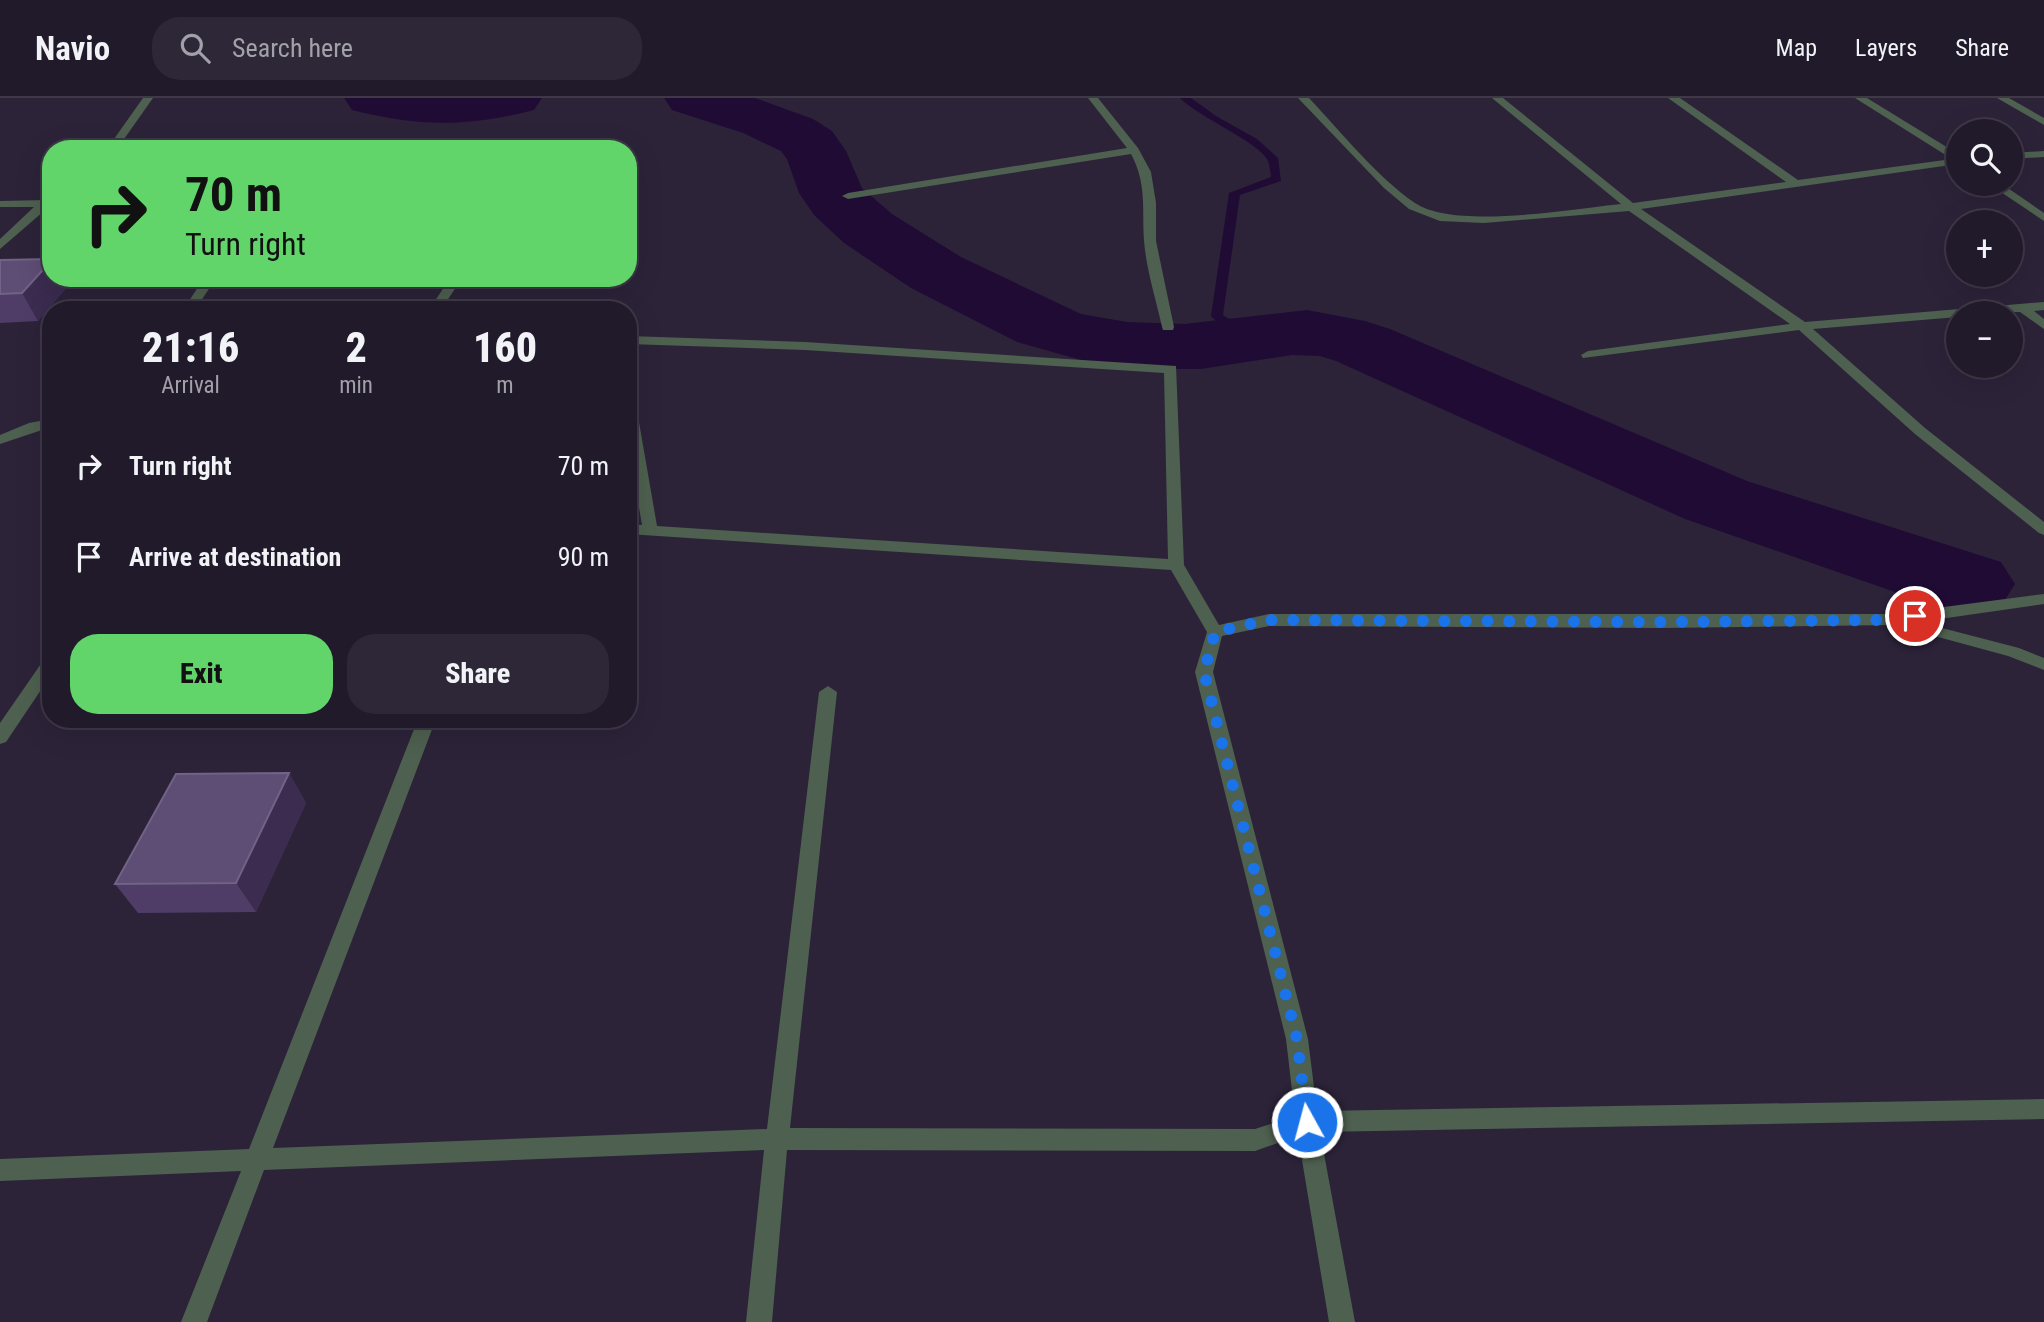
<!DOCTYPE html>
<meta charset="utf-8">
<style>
:root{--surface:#211a2b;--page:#2d2737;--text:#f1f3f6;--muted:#a2a1a9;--line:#3e3847;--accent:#61d56a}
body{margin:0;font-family:"Roboto Condensed",sans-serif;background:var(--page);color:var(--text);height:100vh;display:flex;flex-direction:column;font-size:26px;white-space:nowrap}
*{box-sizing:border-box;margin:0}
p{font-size:23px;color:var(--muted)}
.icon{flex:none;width:38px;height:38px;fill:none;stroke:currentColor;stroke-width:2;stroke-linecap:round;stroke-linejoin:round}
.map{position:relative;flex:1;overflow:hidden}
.details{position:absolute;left:42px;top:203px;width:595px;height:427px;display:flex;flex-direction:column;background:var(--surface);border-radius:28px;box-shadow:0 7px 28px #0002,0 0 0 2px var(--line)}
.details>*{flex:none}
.guide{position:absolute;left:42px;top:42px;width:595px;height:147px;border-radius:28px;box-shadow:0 7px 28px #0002,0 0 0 2px var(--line);background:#61d56a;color:#111;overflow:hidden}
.tools{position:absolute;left:1946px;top:21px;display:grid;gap:14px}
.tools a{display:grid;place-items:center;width:77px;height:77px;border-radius:50%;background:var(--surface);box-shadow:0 7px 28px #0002,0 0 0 2px var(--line);font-size:35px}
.pin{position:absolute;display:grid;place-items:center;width:60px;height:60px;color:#fff;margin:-30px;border:4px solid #fff;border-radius:50%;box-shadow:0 2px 7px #0007}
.me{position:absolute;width:77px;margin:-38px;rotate:353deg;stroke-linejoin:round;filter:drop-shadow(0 0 5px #0008)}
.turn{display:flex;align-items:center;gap:24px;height:147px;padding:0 28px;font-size:32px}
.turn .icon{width:91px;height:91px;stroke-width:2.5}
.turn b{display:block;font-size:49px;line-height:60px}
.eta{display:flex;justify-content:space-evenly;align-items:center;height:119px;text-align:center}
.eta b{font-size:42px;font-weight:800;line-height:49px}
.action{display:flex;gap:14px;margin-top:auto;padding:14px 28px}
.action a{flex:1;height:80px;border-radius:28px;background:var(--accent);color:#111;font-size:28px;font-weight:800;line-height:80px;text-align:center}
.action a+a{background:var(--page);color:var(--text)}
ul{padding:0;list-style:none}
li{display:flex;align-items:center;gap:21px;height:91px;padding:0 28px}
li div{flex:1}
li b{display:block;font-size:26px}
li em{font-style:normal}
header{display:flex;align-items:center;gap:42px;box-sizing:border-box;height:98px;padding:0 35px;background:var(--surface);border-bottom:2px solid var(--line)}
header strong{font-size:33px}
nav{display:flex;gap:38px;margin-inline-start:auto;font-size:24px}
.search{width:490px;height:63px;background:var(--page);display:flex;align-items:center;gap:18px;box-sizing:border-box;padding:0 24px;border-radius:28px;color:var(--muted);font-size:26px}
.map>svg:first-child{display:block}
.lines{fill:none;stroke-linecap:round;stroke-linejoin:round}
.stream{fill:#200b35;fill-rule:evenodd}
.river{fill:#200b35;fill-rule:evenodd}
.street{fill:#4e604f;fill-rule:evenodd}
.wall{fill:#4f3d68}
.shaded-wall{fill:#3b2c50}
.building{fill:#5e4d75;stroke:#716286;stroke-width:2}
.route{stroke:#1a73e8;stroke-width:12;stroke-dasharray:0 21.6}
</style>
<header>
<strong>Navio</strong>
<div class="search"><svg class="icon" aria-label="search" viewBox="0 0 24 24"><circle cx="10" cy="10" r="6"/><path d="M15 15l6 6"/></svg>Search here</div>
<nav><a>Map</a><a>Layers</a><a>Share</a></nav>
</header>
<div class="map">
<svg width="2044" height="1224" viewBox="0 0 2044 1224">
<rect width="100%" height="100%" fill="#2c2339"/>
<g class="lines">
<!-- stream -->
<path class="stream" d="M1180 0H1191L1216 18 1257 41 1278 60 1281 83 1240 97 1223 217 1239 227 1265 236V242C1247 244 1223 231 1211 218L1229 95 1271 79C1270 74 1270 68 1268 63 1261 45 1198 19 1180 0Z"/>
<!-- river -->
<path class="river" d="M344 0H542L534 12C467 29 419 29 352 12Z
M664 0H755L813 21 832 33 846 53 862 90 892 116 961 159 1081 216 1127 224 1184 226 1307 212 1365 223 1390 231 1747 383 2001 464 2015 486 2001 508 1968 517 1935 508 1685 421 1336 263 1320 258 1292 257 1201 271H1147L1088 264 1017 244 911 190 844 145 814 117 799 95 787 61 781 53 743 35 672 12Z"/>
<!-- street -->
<path class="street" d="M143 0H153L117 51H107Z
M1088 0H1098L1138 50 1151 74 1156 105V143L1174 229 1173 232H1163L1162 229C1156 201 1146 171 1144 142 1142 109 1147 86 1131 56L848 101 842 98 848 95 1127 50Z
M1298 0H1309C1341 34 1377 79 1415 105 1455 132 1572 111 1621 106L1492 0H1503L1633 105 1786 84 1668 0H1680L1798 82 1952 61 1855 0H1867L1958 56V66L1641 111 1805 224 2044 204V212L2034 213 2044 221V231L2020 214 1958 215V219L1813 231 1925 330 2044 424V437L2039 435 1915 336 1799 232 1583 260 1581 257 1588 253 1790 226 1629 113 1484 125 1440 123 1409 111 1384 90Z
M1997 0H2009L2044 20V27Z
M2044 53V59L2011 61V55Z
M1989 86H2002L2044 115V123Z
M0 103 47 102 51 103V107L0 151V141L34 109H0Z
M204 180H216L195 212H183Z
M450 180H462L441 212H429Z
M628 238 805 244 1176 268 1184 467 1219 527 1269 516H1890L2044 496V506L1919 524 2019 550 2044 560V572L2008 558 1894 527 1662 530 1269 528 1222 538 1213 574 1308 941 1317 1013 2044 1001V1021L1320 1034 1355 1224H1329L1298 1038 1255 1053 787 1052 772 1224H746L764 1052 264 1072 207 1224H181L241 1073 0 1083V1061L249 1051 418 621H436L273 1050 767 1031 819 594 828 588 837 594 790 1030 1255 1031 1295 1018 1286 941 1195 574 1207 534 1171 472 628 436V426L642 427 628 345V297L635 301 657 428 1168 461 1164 275 805 252 628 246Z
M51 321V329L0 346V337L29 325Z
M51 558V577L6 644 0 646V625L45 560Z"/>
</g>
<!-- wall -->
<path class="wall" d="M0 162 68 188 38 223 0 225Z
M289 675 306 705 256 814 138 815 115 786Z"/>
<!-- shaded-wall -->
<path class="shaded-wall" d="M51 163V180H63L68 188 38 223 22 195Z
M289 675 306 705 256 814 236 785Z"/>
<!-- building -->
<path class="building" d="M51 161V163L22 195 0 196V162Z
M289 675 236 785 115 786 176 676Z"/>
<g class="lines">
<!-- route -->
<path class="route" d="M1307 1024 1297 941 1204 574 1215 534 1269 522 1662 524 1890 522 1915 518"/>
</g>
</svg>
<div class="tools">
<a><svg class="icon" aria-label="search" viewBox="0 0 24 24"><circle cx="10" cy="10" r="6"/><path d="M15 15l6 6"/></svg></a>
<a>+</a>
<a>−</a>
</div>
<div class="pin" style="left:1915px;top:518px;background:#d93025"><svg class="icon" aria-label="arrive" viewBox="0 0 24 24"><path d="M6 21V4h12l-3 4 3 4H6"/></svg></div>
<svg class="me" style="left:1307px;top:1024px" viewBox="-20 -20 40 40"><circle r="17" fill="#1a73e8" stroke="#fff" stroke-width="3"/><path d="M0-11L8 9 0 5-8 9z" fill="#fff"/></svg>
<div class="guide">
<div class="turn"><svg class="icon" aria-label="right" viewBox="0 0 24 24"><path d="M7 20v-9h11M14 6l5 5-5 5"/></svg><div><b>70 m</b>Turn right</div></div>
</div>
<section class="details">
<div class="eta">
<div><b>21:16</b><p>Arrival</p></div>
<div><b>2</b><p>min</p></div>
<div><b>160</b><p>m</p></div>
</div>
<ul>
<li><svg class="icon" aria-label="right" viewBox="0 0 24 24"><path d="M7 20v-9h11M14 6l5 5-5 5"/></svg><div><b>Turn right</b></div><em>70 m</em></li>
<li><svg class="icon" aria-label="arrive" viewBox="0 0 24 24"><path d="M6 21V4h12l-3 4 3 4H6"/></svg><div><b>Arrive at destination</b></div><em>90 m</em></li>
</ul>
<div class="action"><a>Exit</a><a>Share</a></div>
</section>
</div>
